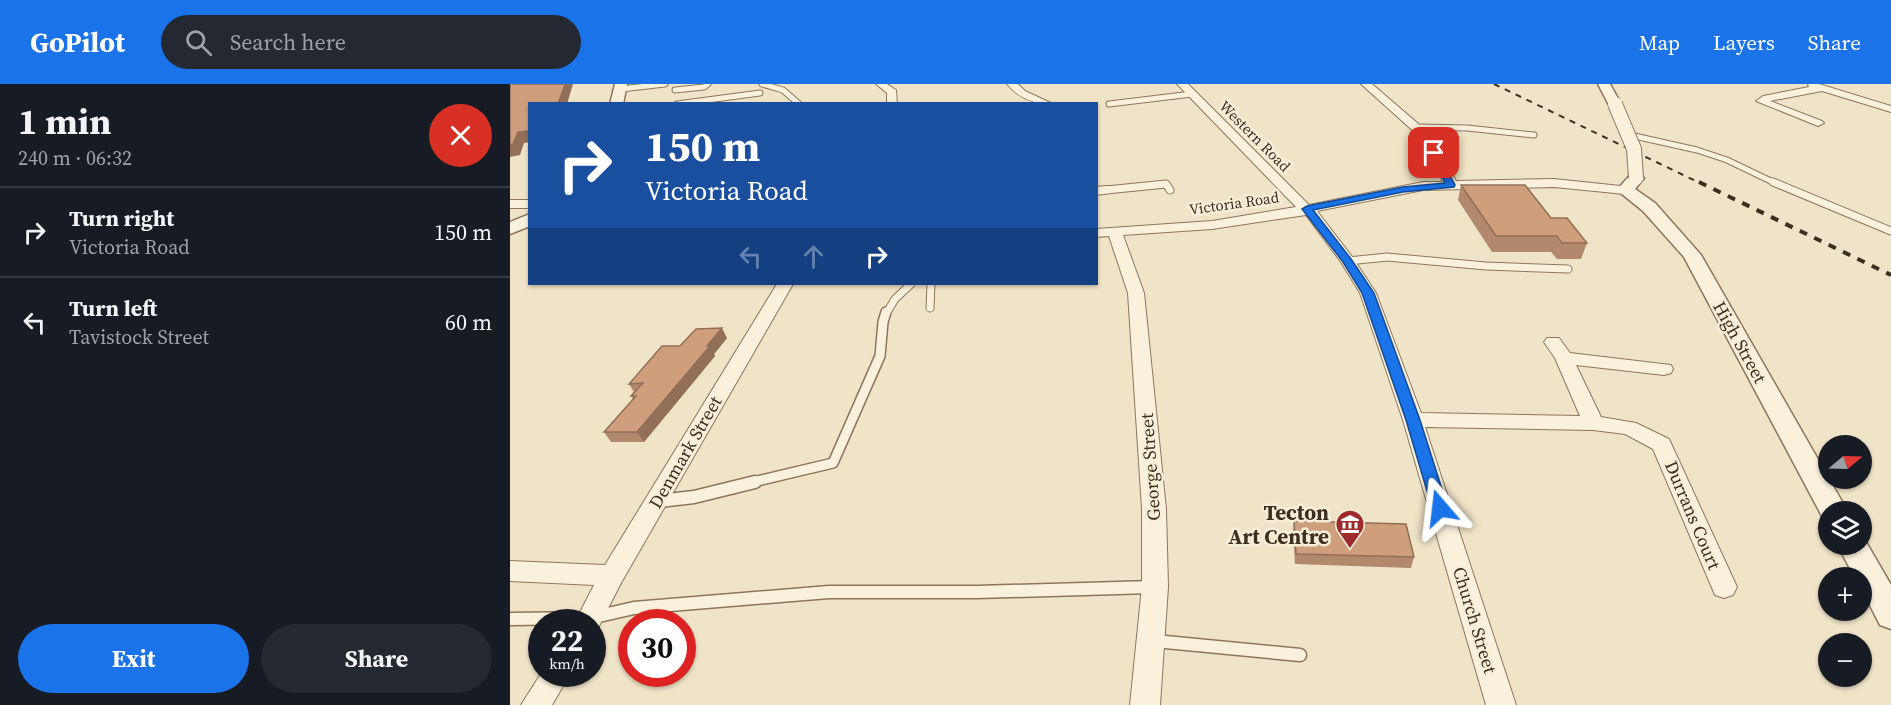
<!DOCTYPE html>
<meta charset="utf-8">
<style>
:root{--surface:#171b24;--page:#242831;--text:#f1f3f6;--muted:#9ea1a6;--line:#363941;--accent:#1a73e8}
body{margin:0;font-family:"Source Serif 4",serif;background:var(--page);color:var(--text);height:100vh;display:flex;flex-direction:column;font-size:22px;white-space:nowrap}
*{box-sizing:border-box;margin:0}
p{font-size:20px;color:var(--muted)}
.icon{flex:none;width:33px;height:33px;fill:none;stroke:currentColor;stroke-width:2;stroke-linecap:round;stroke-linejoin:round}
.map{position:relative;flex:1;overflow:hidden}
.side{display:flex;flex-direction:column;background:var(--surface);width:510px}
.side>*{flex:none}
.banner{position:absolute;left:18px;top:18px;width:570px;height:183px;border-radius:0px;box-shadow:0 2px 4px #0004;background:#1a4fa0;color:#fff;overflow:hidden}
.needle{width:39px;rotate:71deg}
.fabs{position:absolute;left:1308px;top:351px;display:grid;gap:12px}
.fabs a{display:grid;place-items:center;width:54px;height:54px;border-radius:50%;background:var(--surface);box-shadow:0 2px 4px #0004;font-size:30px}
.speed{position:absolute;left:18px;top:525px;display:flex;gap:12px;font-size:30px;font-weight:700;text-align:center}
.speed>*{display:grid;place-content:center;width:78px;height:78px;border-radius:50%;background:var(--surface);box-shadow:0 2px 4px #0004;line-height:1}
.speed small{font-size:15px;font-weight:400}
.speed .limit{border:9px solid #d22;background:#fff;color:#111}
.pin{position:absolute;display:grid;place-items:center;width:51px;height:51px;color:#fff;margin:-26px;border-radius:12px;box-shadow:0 3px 9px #0006}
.me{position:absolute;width:66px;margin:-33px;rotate:343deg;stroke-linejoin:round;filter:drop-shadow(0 0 4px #0008)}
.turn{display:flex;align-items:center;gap:21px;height:126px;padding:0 18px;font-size:27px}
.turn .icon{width:78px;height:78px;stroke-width:2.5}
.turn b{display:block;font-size:42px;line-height:51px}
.lanes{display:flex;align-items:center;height:57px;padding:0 18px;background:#0003;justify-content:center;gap:30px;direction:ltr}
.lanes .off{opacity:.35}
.round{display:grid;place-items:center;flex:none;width:63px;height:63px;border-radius:32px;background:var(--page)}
.summary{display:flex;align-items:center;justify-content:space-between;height:102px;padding:0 18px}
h1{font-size:36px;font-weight:700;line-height:45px}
.cta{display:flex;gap:12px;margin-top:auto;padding:12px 18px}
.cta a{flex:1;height:69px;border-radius:36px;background:var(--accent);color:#fff;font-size:24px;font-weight:700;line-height:69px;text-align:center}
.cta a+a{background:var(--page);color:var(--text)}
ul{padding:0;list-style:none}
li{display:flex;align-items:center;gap:18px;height:90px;padding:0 18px;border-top:2px solid var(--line)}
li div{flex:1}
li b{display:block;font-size:22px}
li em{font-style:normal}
header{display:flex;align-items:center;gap:36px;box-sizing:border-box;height:84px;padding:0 30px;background:var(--accent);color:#fff}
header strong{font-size:28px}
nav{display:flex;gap:33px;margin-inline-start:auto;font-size:21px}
.search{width:420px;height:54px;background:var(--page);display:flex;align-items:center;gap:15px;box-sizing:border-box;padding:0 21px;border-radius:33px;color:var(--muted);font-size:22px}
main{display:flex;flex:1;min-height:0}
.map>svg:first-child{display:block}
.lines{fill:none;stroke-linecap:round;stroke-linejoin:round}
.service-far3-casing{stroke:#8d765c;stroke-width:7}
.service-far2-casing{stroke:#8d765c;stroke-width:9}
.service-far1-casing{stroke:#8d765c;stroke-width:12}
.service-casing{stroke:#8d765c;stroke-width:15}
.minor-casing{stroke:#8d765c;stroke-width:2}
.tertiary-casing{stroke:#8d765c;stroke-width:3}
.service-far3{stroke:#faf1dc;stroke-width:5}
.service-far2{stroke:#faf1dc;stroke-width:7}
.service-far1{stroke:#faf1dc;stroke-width:9}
.service{stroke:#faf1dc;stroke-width:12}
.minor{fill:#faf1dc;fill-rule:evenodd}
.tertiary{fill:#faf1dc;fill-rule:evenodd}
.rail-far1{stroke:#3d2e20;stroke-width:2;stroke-dasharray:6 6;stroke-linecap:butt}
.rail{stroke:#3d2e20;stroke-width:4;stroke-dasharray:8 8;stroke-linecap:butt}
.tertiary-bridge-casing{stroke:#8d765c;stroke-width:16;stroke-linecap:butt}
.tertiary-bridge{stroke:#faf1dc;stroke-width:14}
.wall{fill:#b2896c}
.shaded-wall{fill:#916f58}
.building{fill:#cf9f7d;stroke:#916f58;stroke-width:1.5}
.route{fill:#1a73e8;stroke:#114b97;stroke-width:1.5}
.labels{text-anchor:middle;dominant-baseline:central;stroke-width:5;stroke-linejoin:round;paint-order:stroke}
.far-street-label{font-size:15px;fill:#3d2e20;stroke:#f7eed8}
.street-label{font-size:18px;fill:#3d2e20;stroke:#f7eed8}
.near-poi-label{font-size:21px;font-weight:bold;fill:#3d2e20;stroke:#f7eed8;text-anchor:end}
</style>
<header>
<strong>GoPilot</strong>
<div class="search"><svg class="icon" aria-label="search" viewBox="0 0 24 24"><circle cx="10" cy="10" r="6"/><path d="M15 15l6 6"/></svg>Search here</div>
<nav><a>Map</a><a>Layers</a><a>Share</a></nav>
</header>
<main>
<section class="side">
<div class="summary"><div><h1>1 min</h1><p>240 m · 06:32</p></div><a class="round" style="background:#d93025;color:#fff"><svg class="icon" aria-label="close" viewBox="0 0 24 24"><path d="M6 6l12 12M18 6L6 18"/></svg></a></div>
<ul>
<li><svg class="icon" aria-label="right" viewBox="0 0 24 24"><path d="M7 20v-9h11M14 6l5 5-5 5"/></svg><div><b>Turn right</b><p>Victoria Road</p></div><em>150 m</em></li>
<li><svg class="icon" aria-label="left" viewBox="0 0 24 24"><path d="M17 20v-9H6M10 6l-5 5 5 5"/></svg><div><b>Turn left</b><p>Tavistock Street</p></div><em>60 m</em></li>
</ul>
<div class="cta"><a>Exit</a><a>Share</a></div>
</section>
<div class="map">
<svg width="1381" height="621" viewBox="0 0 1381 621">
<rect width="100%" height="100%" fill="#f0e4c8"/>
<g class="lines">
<!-- service-far3 casing -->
<g class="service-far3-casing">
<path id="service-far3" d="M252 0 273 6 289 20
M111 5 155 0
M165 6 194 3 198 0
M167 20 250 9
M599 20 682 10
M907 43 957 44 1024 51
M1120 51 1187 66 1217 76 1267 100"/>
</g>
<!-- service-far2 casing -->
<g class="service-far2-casing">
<path id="service-far2" d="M1263 98 1381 147
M596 106 656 100 660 106
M838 177 877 173 976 182 1058 185
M420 224 421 200
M376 230 385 215 401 200"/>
</g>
<!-- service-far1 casing -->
<g class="service-far1-casing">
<path id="service-far1" d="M239 399 323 379 370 272 373 238 376 228"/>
</g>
<!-- service casing -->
<g class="service-casing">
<path id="service" d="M149 417 184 413 245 398
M0 535 80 534 124 524 319 508H467L642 503
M645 557 790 571"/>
</g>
<!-- minor casing -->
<g class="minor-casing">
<path id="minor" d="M366 0H377L386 6 387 20H377V9Z
M497 0H508L515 7 543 20C524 20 509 15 497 0Z
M667 0H678L799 121 913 98H933L911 54 851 0H862L920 50 946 97 1044 95 1120 103 1122 106 1115 110 1044 103 913 106 807 127 843 174 866 209 911 329 1070 332 1045 274 1034 258 1037 254H1049L1060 269 1161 281 1163 285 1161 289 1154 291 1066 281 1091 333 1126 339 1159 355 1227 503 1223 511 1214 514 1205 511 1143 365 1115 350 1083 346 915 343 1006 621H976L893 336 850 209 831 178 796 131 702 145 613 151 634 209 656 425 658 503 650 621H620L632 503V425L618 209 599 152 586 153V145L702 137 786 123Z
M1298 0H1309L1381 22V28L1312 7 1260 17 1312 37 1314 39 1308 42 1246 17 1253 12 1299 3Z
M596 102 601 103 603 106 601 109 586 111V103Z
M0 116H20V124H0Z
M267 200H283L111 499 87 546 82 548V538H65L84 501 0 497V477L95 481Z
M32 588V590H60L42 621H11Z"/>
</g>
<!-- tertiary casing -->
<g class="tertiary-casing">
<path id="tertiary" d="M105 0H117L113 20H100Z
M1088 0H1100L1111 20 1110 23H1100Z
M1126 89 1134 94 1125 105 1145 119 1191 171 1338 428H1318V437L1314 436 1174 173 1133 127 1107 106 1120 91Z
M20 130V142L0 150V138Z
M1352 451 1381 501V545L1370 541 1352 506V494H1345L1327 460H1352Z"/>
</g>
<!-- service-far3 -->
<use href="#service-far3" class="service-far3"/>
<!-- service-far2 -->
<use href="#service-far2" class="service-far2"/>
<!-- service-far1 -->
<use href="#service-far1" class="service-far1"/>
<!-- service -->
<use href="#service" class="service"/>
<!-- minor -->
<use href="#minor" class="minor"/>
<!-- tertiary -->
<use href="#tertiary" class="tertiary"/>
<!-- rail-far1 -->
<path class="rail-far1" d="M984 0 1192 100"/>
<!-- rail -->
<path class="rail" d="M1189 98 1381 191"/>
<!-- tertiary-bridge casing -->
<g class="tertiary-bridge-casing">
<path id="tertiary-bridge" d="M1105 20 1124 65 1126 94"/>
</g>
<!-- tertiary-bridge -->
<use href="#tertiary-bridge" class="tertiary-bridge"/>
</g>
<!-- wall -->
<path class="wall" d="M951 101 1041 134 1077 159 1071 175H1047L1041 168H982L948 116Z
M217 254 204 270 205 272 134 358H101L94 348 123 315 121 312 124 308 119 300 170 262Z
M784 437 904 473 901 484 785 480 783 447Z"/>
<!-- shaded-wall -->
<path class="shaded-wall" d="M55 0H63L57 20H48Z
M20 47V58L14 59 10 71 0 73V61L8 48Z
M212 244 217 254 204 270 205 272 134 358 127 348Z"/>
<!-- building -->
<path class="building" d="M0 0H55L48 20H20V47L8 48 3 60 0 61Z
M951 101H1015L1041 134H1057L1077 159H1052L1047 152H986Z
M212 244 197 262H200L127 348H94L126 312H121L133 299 119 300 152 262H170L186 245Z
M784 437 896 440 904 473 786 470Z"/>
<!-- route -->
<path class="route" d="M921 67 928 69 945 101 944 103 893 108 803 126 841 175 864 209 910 336 938 424 936 428H925L922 424 896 336 852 209 833 178 792 125 797 122 893 103 935 99 920 69Z"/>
<!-- icons -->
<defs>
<g id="museum-pin" transform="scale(1.5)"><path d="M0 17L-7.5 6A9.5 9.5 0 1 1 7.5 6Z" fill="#9e2a2b" stroke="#f7eed8"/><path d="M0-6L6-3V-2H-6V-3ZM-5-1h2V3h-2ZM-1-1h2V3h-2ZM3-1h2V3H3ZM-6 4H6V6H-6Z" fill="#fff"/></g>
</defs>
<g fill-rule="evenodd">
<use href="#museum-pin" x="840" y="440"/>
</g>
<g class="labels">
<!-- far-street labels -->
<g class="far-street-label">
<text transform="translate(745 52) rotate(45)">Western Road</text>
<text transform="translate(724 119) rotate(-8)">Victoria Road</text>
</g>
<!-- street labels -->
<g class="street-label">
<text transform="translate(1230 258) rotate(61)">High Street</text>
<text transform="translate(175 368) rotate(-60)">Denmark Street</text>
<text transform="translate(640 383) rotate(-94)">George Street</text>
<text transform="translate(1183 431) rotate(67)">Durrans Court</text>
<text transform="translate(965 536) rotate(73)">Church Street</text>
</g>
<!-- near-poi labels -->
<g class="near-poi-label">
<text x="819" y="428">Tecton<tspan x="819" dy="24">Art Centre</tspan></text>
</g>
</g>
</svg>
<div class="fabs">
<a><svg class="needle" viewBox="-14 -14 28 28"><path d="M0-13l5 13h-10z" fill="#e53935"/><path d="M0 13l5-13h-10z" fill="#9ea1a6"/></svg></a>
<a><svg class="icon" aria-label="layers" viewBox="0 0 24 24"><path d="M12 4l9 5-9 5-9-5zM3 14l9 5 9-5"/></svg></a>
<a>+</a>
<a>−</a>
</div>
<div class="speed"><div>22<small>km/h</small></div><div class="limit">30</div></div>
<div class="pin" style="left:924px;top:69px;background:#d93025"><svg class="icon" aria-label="arrive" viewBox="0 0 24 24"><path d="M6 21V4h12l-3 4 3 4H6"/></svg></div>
<svg class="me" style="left:930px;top:424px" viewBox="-20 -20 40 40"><path d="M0-17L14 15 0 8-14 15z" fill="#1a73e8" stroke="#fff" stroke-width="4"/></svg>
<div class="banner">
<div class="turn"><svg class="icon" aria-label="right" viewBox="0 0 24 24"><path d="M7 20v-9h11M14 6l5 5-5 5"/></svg><div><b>150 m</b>Victoria Road</div></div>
<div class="lanes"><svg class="icon off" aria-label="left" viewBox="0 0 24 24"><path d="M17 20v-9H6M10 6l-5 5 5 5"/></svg><svg class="icon off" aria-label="ahead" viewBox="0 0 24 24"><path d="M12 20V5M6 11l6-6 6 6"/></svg><svg class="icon" aria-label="right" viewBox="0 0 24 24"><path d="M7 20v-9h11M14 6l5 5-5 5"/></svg></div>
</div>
</div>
</main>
